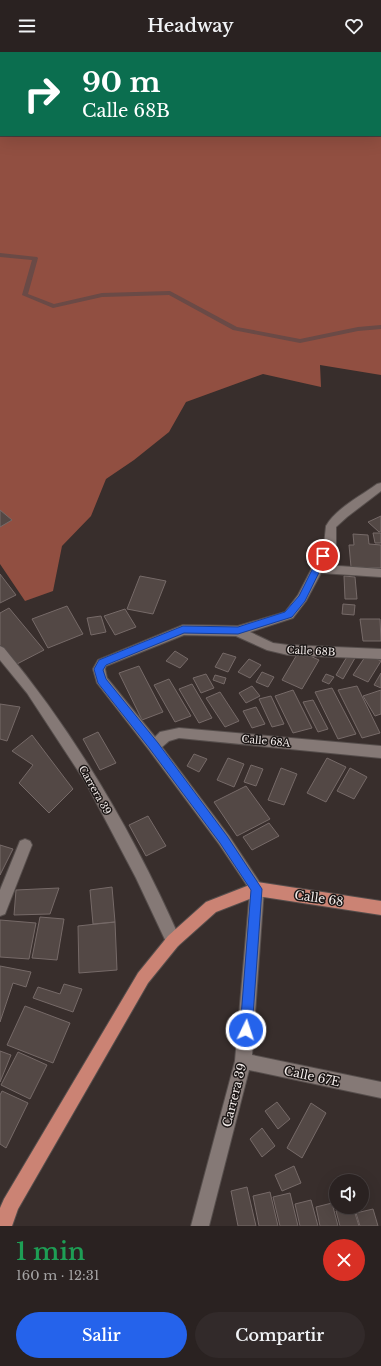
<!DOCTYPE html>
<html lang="es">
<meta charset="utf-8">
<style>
:root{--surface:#2a2221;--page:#322a2a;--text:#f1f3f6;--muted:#a5a4a5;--line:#463f3f;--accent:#2563eb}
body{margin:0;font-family:"Libre Baskerville",serif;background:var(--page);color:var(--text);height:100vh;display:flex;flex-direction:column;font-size:15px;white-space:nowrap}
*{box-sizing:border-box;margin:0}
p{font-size:13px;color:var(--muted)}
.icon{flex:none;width:22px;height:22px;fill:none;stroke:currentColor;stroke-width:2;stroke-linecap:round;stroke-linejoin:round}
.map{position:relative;height:1174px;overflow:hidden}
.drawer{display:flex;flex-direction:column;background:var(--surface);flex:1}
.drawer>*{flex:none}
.hud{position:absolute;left:0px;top:0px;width:381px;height:84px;box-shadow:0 4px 16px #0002,0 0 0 1px var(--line);background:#0b6e4f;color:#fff;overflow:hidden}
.controls{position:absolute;left:329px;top:1122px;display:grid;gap:8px}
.controls a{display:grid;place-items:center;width:40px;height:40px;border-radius:50%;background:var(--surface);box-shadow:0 4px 16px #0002,0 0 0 1px var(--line);font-size:20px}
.pin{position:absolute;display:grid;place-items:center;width:34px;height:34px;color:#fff;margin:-17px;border:2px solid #fff;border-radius:50%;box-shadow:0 1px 4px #0007}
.me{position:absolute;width:44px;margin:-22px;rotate:4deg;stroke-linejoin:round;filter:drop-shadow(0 0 3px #0008)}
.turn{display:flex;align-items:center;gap:14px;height:84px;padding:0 16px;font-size:18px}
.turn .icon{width:52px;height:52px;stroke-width:2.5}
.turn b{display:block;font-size:28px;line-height:34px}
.round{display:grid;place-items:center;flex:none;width:42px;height:42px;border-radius:21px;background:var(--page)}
.head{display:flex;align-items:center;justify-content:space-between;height:68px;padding:0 16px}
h1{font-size:24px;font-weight:600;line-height:30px;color:#1e9e55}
.cta{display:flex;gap:8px;margin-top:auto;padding:8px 16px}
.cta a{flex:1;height:46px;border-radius:24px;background:var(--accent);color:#fff;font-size:16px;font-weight:600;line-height:46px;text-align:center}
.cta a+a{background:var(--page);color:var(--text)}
header{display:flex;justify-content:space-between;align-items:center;height:52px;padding:0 16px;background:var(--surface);font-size:18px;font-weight:600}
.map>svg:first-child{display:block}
.forest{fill:#914f41;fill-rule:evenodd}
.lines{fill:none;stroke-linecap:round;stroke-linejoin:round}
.stream{fill:#6a4a46;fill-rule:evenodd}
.building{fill:#534845;stroke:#766a68}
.minor-casing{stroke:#564e4c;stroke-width:2}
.major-casing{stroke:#564e4c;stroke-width:2}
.minor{fill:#857976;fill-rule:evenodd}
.major{fill:#cb8374;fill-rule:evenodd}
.route{fill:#2563eb;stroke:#184099}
.labels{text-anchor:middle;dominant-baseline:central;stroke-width:3;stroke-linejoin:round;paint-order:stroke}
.street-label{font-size:10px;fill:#f3ecea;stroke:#1c1716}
.near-street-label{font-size:12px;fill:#f3ecea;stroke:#1c1716}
</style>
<header><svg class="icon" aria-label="menu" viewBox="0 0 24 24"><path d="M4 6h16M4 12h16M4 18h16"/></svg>Headway<svg class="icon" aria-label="heart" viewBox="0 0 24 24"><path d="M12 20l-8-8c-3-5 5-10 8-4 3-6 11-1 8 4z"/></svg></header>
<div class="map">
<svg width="381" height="1174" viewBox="0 0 381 1174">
<rect width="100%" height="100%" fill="#382e2c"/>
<!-- forest -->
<path class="forest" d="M0 0H381V323L320 313 321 335 263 322 186 350 169 380 134 408 106 427 91 464 62 494 53 539 25 549 0 512ZM1 1H380V83H1Z"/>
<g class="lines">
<!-- stream -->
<path class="stream" d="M0 201 37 205 38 206 28 242 54 252 102 241 170 239 237 275 300 287 358 275 381 273V277L358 279 300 291 233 278 169 243 102 245 53 256 22 243 32 208 0 205Z"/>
</g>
<!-- building -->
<path class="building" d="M0 458 12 468 0 475Z
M381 464V479L379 480 368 470Z
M373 481H381V491H375Z
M353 482 368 483 369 492 381 493V516L351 515 349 493H354Z
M0 522 16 543 0 551Z
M140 524 166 529 153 562 127 557Z
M344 524 355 525 357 547H345Z
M343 552 355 553 354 563 342 562Z
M67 554 83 582 48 596 32 567Z
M9 556 44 598 15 613 0 594V561Z
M125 557 136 575 115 583 104 564Z
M101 564 106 580 91 583 87 566Z
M360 567H380L381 589H363Z
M175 599 188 607 180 616 166 609Z
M299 599 319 608 302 637 282 628Z
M223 601 236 605 228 620 215 615Z
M367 602 381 609 368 630 353 623Z
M348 603 355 606 343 627 336 623Z
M249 607 261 613 250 626 238 620Z
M139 614 163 660 142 668 119 621Z
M262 620 274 625 268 635 256 630Z
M381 621V636L374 633Z
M206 622 214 636 201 641 193 626Z
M326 622 334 625 329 632 322 629Z
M215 623 226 626 224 632 213 628Z
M169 627 191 664 175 670 154 633Z
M192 632 212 666 199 671 179 637Z
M252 634 260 644 246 651 239 641Z
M357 634 380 681 362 686 338 638Z
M332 636 356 682 338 687 315 640Z
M293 638 312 676 293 681 275 644Z
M381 638V662L375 664 363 644Z
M220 640 239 669 225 675 206 646Z
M271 644 284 672 272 675 259 647Z
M313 648 328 677 318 680 303 650Z
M0 652 20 655 7 689 0 687Z
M256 655 265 672 252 676 243 659Z
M98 680 116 711 100 718 83 687Z
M32 683 73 737 49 761 19 731 33 713 12 699Z
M194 702 207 707 199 720 187 714Z
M228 706 244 712 234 735 217 728Z
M327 706 346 715 326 750 307 741Z
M251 713 263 717 256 734 244 730Z
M281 716 297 722 284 753 268 748Z
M350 716 367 725 354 747 337 739Z
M246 734 270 767 237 784 214 750Z
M148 764 166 794 146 804 129 773Z
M269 771 279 784 252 798 243 785Z
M0 793 13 797 0 823Z
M112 835 115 870 93 872 90 838Z
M59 836 50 862 14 863 16 838Z
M40 865 64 867 57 908 32 906Z
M0 868 36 871 29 907 0 905Z
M115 870 117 918 79 921 78 874Z
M0 914 31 920 26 935 13 931 0 970Z
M64 932 82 937 73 960 33 946 38 935 60 942Z
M25 954 70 971 53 1011 7 993Z
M0 999 11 1003 0 1030Z
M18 1000 47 1013 30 1047 1 1033Z
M2 1039 28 1051 6 1096 0 1092V1043Z
M277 1050 290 1067 278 1077 265 1059Z
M311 1051 326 1061 302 1106 287 1096Z
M262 1076 275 1094 262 1105 250 1087Z
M294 1114 301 1131 282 1139 275 1123Z
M247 1135 256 1174H238L231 1139Z
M270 1140 278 1174H259L253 1144Z
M290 1141 298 1174H280L273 1145Z
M311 1148 318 1174H300L295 1152Z
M332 1151 338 1174H320L316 1155Z
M353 1155 359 1174H340L336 1159Z
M373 1157 378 1174H360L356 1161Z"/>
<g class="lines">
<!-- minor casing -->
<g class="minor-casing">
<path id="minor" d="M381 431V439L347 465 336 475V493L325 513 381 517V525L321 521 306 549 293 566 250 580 273 591 288 593 381 597V607L288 603 267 598 236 584 184 583 106 614 105 617 107 626 155 685 160 680 179 676 381 694V706L179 686 169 689 162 695 229 784 264 837 252 1003 381 1030V1046L249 1018 209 1174H191L235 1009 250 838 219 792 149 698 97 631 93 617 98 608 183 573 238 574 285 560 298 543 324 493 326 474C336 456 361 444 377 432Z
M0 594 4 596C77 684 135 784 181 889L178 894 173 896 168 894 136 826 86 731 27 641 0 608Z
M25 787 30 789 32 793 5 862 0 864V838L20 789Z"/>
</g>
<!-- major casing -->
<g class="major-casing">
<path id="major" d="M257 830 381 849V863L257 844 216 860 178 894 148 931 18 1157 12 1174H0V1156L4 1147 138 921 168 884 206 850Z"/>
</g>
<!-- minor -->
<use href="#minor" class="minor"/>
<!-- major -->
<use href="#major" class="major"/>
</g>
<!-- route -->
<path class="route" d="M323 501 327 504 305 549 292 565 238 582 184 581 106 613 103 618 106 627 158 691 227 784 262 837 252 978 250 982 246 984 241 982 240 978 251 838 220 791 150 697 98 631 94 617 99 608 183 574 238 575 285 560 299 544 319 504Z"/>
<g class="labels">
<!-- street labels -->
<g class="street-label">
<text transform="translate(311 599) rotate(3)">Calle 68B</text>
<text transform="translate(266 689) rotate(5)">Calle 68A</text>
<text transform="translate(95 738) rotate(60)">Carrera 39</text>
</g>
<!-- near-street labels -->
<g class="near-street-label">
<text transform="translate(319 846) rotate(8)">Calle 68</text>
<text transform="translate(312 1024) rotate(12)">Calle 67E</text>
<text transform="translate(234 1043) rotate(-76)">Carrera 39</text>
</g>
</g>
</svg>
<div class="controls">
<a><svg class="icon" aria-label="sound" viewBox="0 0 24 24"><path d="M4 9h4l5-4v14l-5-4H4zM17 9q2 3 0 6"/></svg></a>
</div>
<div class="pin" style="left:323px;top:504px;background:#d93025"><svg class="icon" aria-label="arrive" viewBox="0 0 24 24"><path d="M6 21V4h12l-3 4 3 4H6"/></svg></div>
<svg class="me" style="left:246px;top:978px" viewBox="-20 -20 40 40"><circle r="17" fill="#2563eb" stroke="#fff" stroke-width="3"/><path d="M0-11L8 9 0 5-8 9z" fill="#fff"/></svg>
<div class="hud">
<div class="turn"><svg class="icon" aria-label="right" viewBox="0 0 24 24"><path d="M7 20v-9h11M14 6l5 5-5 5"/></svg><div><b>90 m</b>Calle 68B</div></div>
</div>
</div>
<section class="drawer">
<div class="head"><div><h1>1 min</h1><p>160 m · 12:31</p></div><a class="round" style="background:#d93025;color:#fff"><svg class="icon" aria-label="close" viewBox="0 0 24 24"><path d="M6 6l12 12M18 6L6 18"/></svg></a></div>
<div class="cta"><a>Salir</a><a>Compartir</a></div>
</section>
